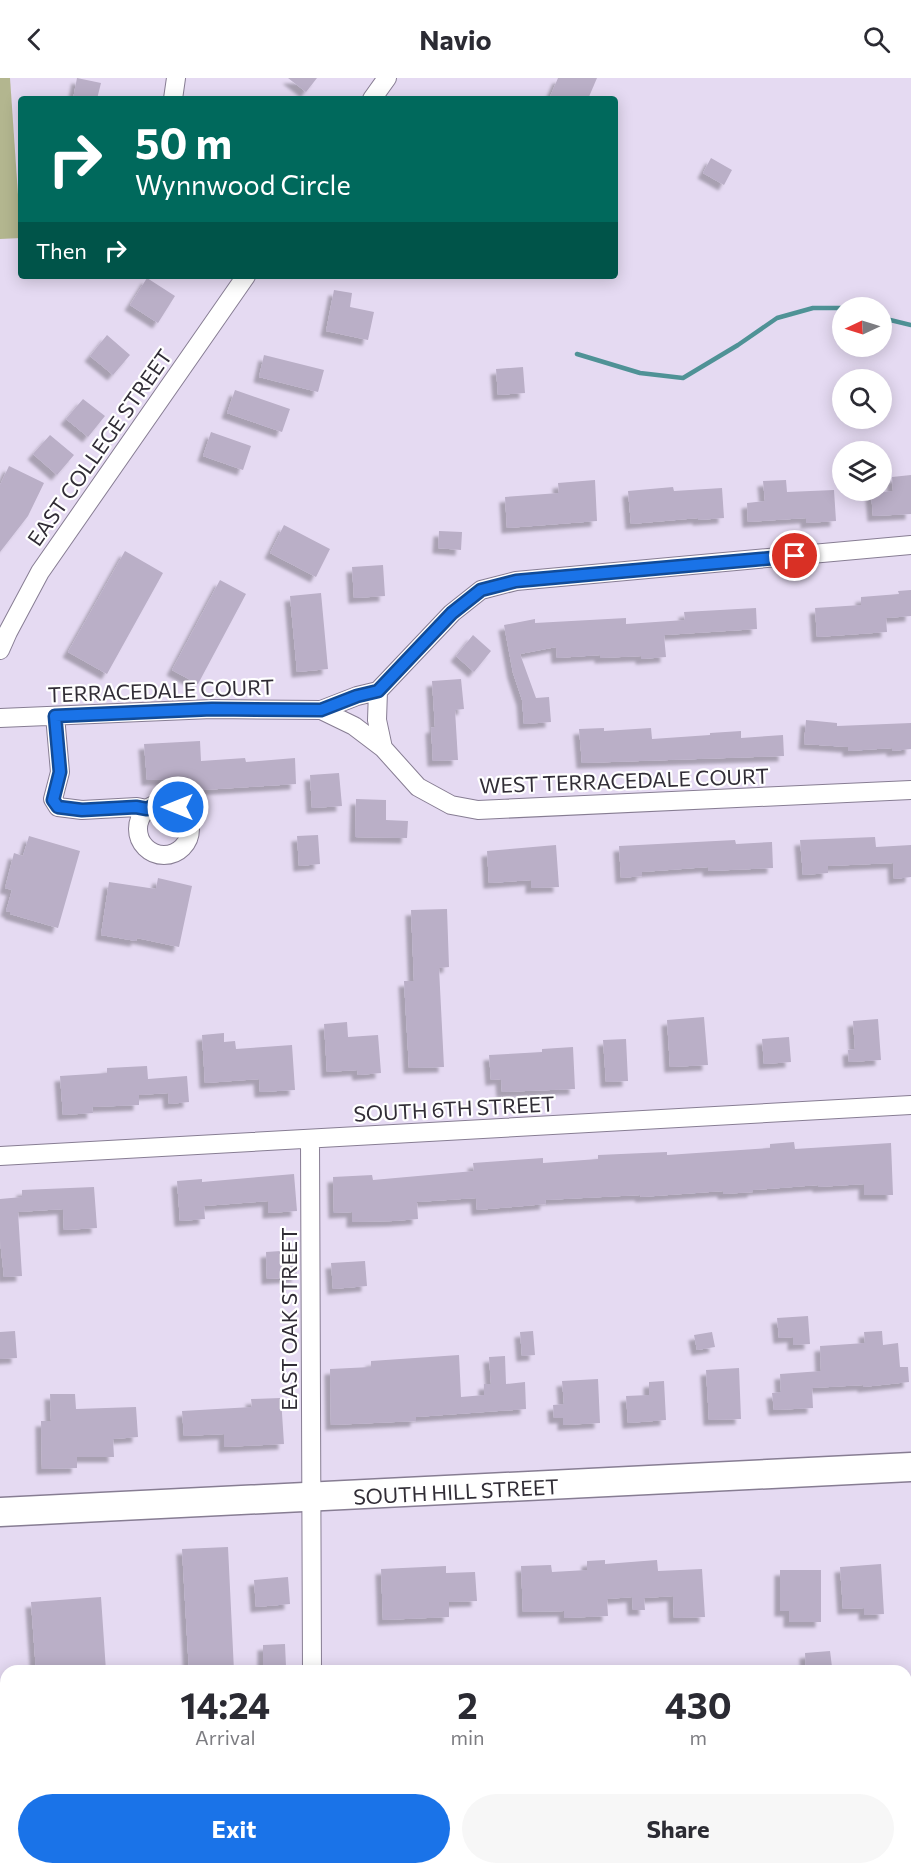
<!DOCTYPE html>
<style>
:root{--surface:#fff;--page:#f7f7f7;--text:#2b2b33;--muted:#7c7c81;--accent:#1a73e8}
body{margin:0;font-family:Commissioner,sans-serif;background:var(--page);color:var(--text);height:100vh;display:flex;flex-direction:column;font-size:22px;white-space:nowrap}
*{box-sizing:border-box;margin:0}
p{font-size:20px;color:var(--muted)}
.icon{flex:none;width:33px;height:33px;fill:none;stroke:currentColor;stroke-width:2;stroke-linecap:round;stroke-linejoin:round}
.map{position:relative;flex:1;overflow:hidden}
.side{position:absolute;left:0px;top:1587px;width:912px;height:210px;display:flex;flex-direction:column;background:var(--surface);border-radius:18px 18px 0 0;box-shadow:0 3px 15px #0003}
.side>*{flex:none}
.hud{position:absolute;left:18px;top:18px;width:600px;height:183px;border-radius:6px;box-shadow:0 3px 15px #0003;background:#00695c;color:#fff;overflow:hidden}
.needle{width:39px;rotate:266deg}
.buttons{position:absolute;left:832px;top:219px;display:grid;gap:12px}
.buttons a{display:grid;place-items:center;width:60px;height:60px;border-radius:50%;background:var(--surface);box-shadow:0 3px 15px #0003;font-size:30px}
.pin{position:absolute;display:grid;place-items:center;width:51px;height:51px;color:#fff;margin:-26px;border:3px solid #fff;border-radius:50%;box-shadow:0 2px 6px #0007}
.me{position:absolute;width:66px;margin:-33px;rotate:270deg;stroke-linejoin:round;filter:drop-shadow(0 0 4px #0008)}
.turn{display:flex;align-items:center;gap:21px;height:126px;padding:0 18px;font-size:27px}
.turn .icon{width:78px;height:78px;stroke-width:2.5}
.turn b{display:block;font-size:42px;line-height:51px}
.then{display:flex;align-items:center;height:57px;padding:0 18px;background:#0003;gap:12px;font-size:22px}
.eta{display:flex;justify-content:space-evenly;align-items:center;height:102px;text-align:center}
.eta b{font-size:36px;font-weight:700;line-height:42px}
.primary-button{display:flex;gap:12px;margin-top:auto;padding:12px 18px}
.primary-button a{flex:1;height:69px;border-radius:36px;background:var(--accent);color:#fff;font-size:24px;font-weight:700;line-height:69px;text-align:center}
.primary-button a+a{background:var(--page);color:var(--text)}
header{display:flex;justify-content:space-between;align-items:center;height:78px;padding:0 18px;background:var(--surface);font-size:27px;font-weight:700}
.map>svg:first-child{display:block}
.green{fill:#b3b68f}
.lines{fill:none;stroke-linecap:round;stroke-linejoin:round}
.stream{stroke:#4f9296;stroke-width:4.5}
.building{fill:#baafc7;filter:url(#shadow)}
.street-casing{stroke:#877d93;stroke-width:20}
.primary-casing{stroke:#877d93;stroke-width:31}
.street{stroke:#fff;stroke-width:18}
.primary{stroke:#fff;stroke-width:28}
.route-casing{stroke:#114b97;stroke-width:15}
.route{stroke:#1a73e8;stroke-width:10}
.labels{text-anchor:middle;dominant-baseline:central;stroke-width:4.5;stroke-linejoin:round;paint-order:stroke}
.street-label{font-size:21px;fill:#312d36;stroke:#fff}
</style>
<header><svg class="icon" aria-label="back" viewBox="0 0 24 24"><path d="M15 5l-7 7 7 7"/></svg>Navio<svg class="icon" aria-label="search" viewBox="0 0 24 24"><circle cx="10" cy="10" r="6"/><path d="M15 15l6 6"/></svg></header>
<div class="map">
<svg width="911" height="1797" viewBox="0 0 911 1797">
<defs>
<filter id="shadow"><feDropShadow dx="-5.5" dy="5.5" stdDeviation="1.5" flood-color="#0004"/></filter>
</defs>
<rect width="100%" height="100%" fill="#e5daf2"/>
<!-- green -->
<path class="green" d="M0 0H10L21 160 0 161Z"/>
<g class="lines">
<!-- stream -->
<path class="stream" d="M882 240 911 247
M577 276 640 295 683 300 738 267 777 240 813 230H843"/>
</g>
<!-- building -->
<path class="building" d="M77 0 101 5 97 21H73Z
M288 0H317L306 14Z
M558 0H597L588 21H549Z
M711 80 732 92 724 107 703 95Z
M147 200 175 218 158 245 130 227Z
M334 212 352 215 350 229 374 234 368 262 326 253Z
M107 257 130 277 113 297 90 278Z
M264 277 324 292 318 314 259 299Z
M523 289 525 315 498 317 496 291Z
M235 312 290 331 282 354 227 335Z
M83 321 105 338 88 359 66 341Z
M211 354 251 368 243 392 203 378Z
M50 357 74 377 57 397 33 376Z
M9 388 44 405 28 438 0 474V407Z
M911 397V436L873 438 871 415 893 413 892 399Z
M595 402 597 443 507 450 505 419 559 415 558 405Z
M786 402 787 414 834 412 836 443 806 445V440L748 444 747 425 765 423 763 403Z
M673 409 674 413 722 410 724 440 698 442V440L631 446 628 413Z
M284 447 330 471 316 499 270 475Z
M439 453 462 454 461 472 438 470Z
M125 473 163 495 107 596 68 574Z
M383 487 385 518 354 520 352 489Z
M220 502 246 516 198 606 172 592Z
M911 512V538L886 540 887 554 817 559 815 530 861 527V519L899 516 898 513Z
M321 515 328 591 297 594 290 518Z
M756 530 757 551 664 557 666 579 641 581V578L600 580V577L557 580 556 569 520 576 536 620 549 619 551 644 524 646 522 622 513 595 504 547 535 541V545L626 540V546L685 542 684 534Z
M473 557 491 573 474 594 456 578Z
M461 601 464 631 455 632 458 682 433 683 431 650 435 649 432 603Z
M806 642 837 645V648L911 645V671L892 673V670L848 673V669L804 666Z
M604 650V653L651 650 652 661 710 657V655L741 653V660L783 657 784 678 582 685 579 651Z
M200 663 201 683 245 680 246 684 295 680 296 706 203 712V718L190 719 189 701 147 702 144 666Z
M339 695 342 728 312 730 310 697Z
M356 721 386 722V742L408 743 407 760 355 759Z
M318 757 320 786 299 788 297 758Z
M29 758 80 773 58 850 10 836V834L6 833 12 812 5 810 14 775 23 778Z
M875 759 876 769 911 767V799L894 801 893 785 828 788V795L803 797 800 762Z
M735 762 736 766 772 764 773 790 708 793V789L642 794V798L621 800 619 768Z
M556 767 559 809 531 810V802L489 805 487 773Z
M158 800 192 808 179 869 137 860 136 863 101 857 109 804 156 811Z
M447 831 449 889 439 890 444 989 409 990 404 903H414L411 832Z
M704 939 708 987 670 989 667 942Z
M878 941 881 982 849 984 848 972 855 971 853 943Z
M347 944 348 959 378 957 381 995 358 997 357 992 327 994 324 946Z
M224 955V964L235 963 236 971 292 967 295 1012 260 1014 259 1001 205 1005 202 957Z
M789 959 791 984 764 986 762 961Z
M626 961 628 1003 606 1004 603 962Z
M573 969 575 1011 502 1014 501 1001 491 1002 489 977 542 974V971Z
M147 988 148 1001 187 998 189 1024 169 1026 168 1015 139 1017V1027L92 1029 93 1035 63 1037 60 998 107 995V990Z
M794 1064 795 1071 891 1065 893 1117H864V1106L818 1109V1107L753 1112V1114L723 1116V1113L641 1119 640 1117 545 1122 546 1126 477 1132 476 1120 417 1124 418 1141 393 1143 352 1144V1134L334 1135 333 1099 372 1097 373 1102 474 1093 473 1085 543 1080V1085L598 1081V1077L667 1074V1077L770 1070V1066Z
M294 1096 297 1133 268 1135V1123L204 1128 205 1141 180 1143 177 1103 202 1101V1104Z
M94 1109 97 1150 64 1152 63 1131 18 1134 22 1198 4 1199 0 1162V1121L22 1119V1112Z
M295 1172 297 1199 267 1201 266 1174Z
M365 1183 367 1208 333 1211 331 1185Z
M808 1238 810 1266 793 1267V1259L779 1260 777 1240Z
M15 1253 17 1280 0 1281V1254Z
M533 1253 535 1277 522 1278 520 1254Z
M882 1253 883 1267 898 1265 900 1289H908L909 1304 863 1309V1307L812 1310 813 1330 774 1332 772 1315 781 1314 780 1296 821 1293 820 1268 865 1265 864 1254Z
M712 1254 715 1269 697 1272 694 1257Z
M459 1277 461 1319 484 1317V1306H491L489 1279 505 1278 506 1306 525 1304 526 1331 416 1339V1343L331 1347 330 1291 371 1289V1283Z
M739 1290 741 1341 709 1342 706 1292Z
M598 1301 600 1345 563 1347V1340H554L553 1327 564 1326 562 1303Z
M664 1303 666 1342 628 1345 626 1318 649 1317V1304Z
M50 1316H75L76 1331 136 1329 138 1359 113 1361 114 1379H77V1390L42 1391 41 1343H51Z
M281 1320 284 1366 224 1369V1356L184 1358 182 1333 252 1329 251 1321Z
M228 1469 234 1593H189L182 1471Z
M605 1482V1486L657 1482 658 1493 702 1491 705 1539 674 1540 673 1518 644 1520 645 1532H633L632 1519 607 1521 608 1538 564 1540V1533L523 1534 521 1488 551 1487 552 1494 587 1492V1483Z
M881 1486 884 1536 864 1537V1530L843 1531 840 1489Z
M446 1488V1495L475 1494 477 1523 449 1524V1539L383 1542 381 1491Z
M780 1492H821V1544H789V1533H780Z
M288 1499 290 1526 256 1529 254 1502Z
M101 1519 106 1593H36L31 1524Z
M285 1566 286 1589 263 1590V1567Z
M830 1573 832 1589 821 1590V1593H806L805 1575Z"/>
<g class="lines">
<!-- street casing -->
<g class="street-casing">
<path id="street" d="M173 21 176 0
M372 21 387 0
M0 572 8 554 40 494 246 198
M378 613 377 642 383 670 418 709 451 727 478 732 911 712
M321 632 354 648 383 670
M55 638 60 694 53 721 58 729 82 732 137 729 147 731
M0 640 212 631 321 632 357 618 378 613 452 535 481 512 516 503 911 467
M138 751a26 26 0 1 1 52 0a26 26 0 1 1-52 0Z
M310 1061 312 1593
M0 1078 911 1027
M906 1741H911
M0 1784H6
M312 1791V1797
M568 1791V1797"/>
</g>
<!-- primary casing -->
<g class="primary-casing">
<path id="primary" d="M0 1434 911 1389"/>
</g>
<!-- street -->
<use href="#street" class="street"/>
<!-- primary -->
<use href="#primary" class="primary"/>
</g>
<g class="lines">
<!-- route casing -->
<g class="route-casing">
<path id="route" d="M178 729C167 724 158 724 147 731L136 729 82 732 58 729 53 722 60 694 55 638 212 631 321 632 357 618 378 613 452 535 481 512 516 503 795 478"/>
</g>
<!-- route -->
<use href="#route" class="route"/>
</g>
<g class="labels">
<!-- street labels -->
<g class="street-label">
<text transform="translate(99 369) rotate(-55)">EAST COLLEGE STREET</text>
<text transform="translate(161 612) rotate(-2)">TERRACEDALE COURT</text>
<text transform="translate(624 702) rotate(-2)">WEST TERRACEDALE COURT</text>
<text transform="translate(454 1030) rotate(-3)">SOUTH 6TH STREET</text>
<text transform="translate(288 1241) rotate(-90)">EAST OAK STREET</text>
<text transform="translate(456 1413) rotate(-3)">SOUTH HILL STREET</text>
</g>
</g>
</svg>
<div class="buttons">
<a><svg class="needle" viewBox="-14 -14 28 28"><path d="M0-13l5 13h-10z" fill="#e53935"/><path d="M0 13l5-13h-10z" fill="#7c7c81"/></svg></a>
<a><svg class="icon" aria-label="search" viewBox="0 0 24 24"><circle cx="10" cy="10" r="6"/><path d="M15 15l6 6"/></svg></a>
<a><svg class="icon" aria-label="layers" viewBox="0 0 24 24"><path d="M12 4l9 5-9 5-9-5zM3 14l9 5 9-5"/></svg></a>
</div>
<div class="pin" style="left:795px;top:478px;background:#d93025"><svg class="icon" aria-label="arrive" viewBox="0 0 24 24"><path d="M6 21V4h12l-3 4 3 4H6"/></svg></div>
<svg class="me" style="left:178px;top:729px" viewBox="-20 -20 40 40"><circle r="17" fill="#1a73e8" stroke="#fff" stroke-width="3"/><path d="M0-11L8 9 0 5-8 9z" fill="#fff"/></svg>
<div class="hud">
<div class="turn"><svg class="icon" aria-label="right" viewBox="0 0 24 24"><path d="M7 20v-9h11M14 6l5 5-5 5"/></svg><div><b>50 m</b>Wynnwood Circle</div></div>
<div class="then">Then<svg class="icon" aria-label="right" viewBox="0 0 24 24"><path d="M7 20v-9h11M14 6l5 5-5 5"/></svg></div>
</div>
<section class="side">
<div class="eta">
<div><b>14:24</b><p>Arrival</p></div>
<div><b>2</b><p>min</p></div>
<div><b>430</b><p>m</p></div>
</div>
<div class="primary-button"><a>Exit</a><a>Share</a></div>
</section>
</div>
